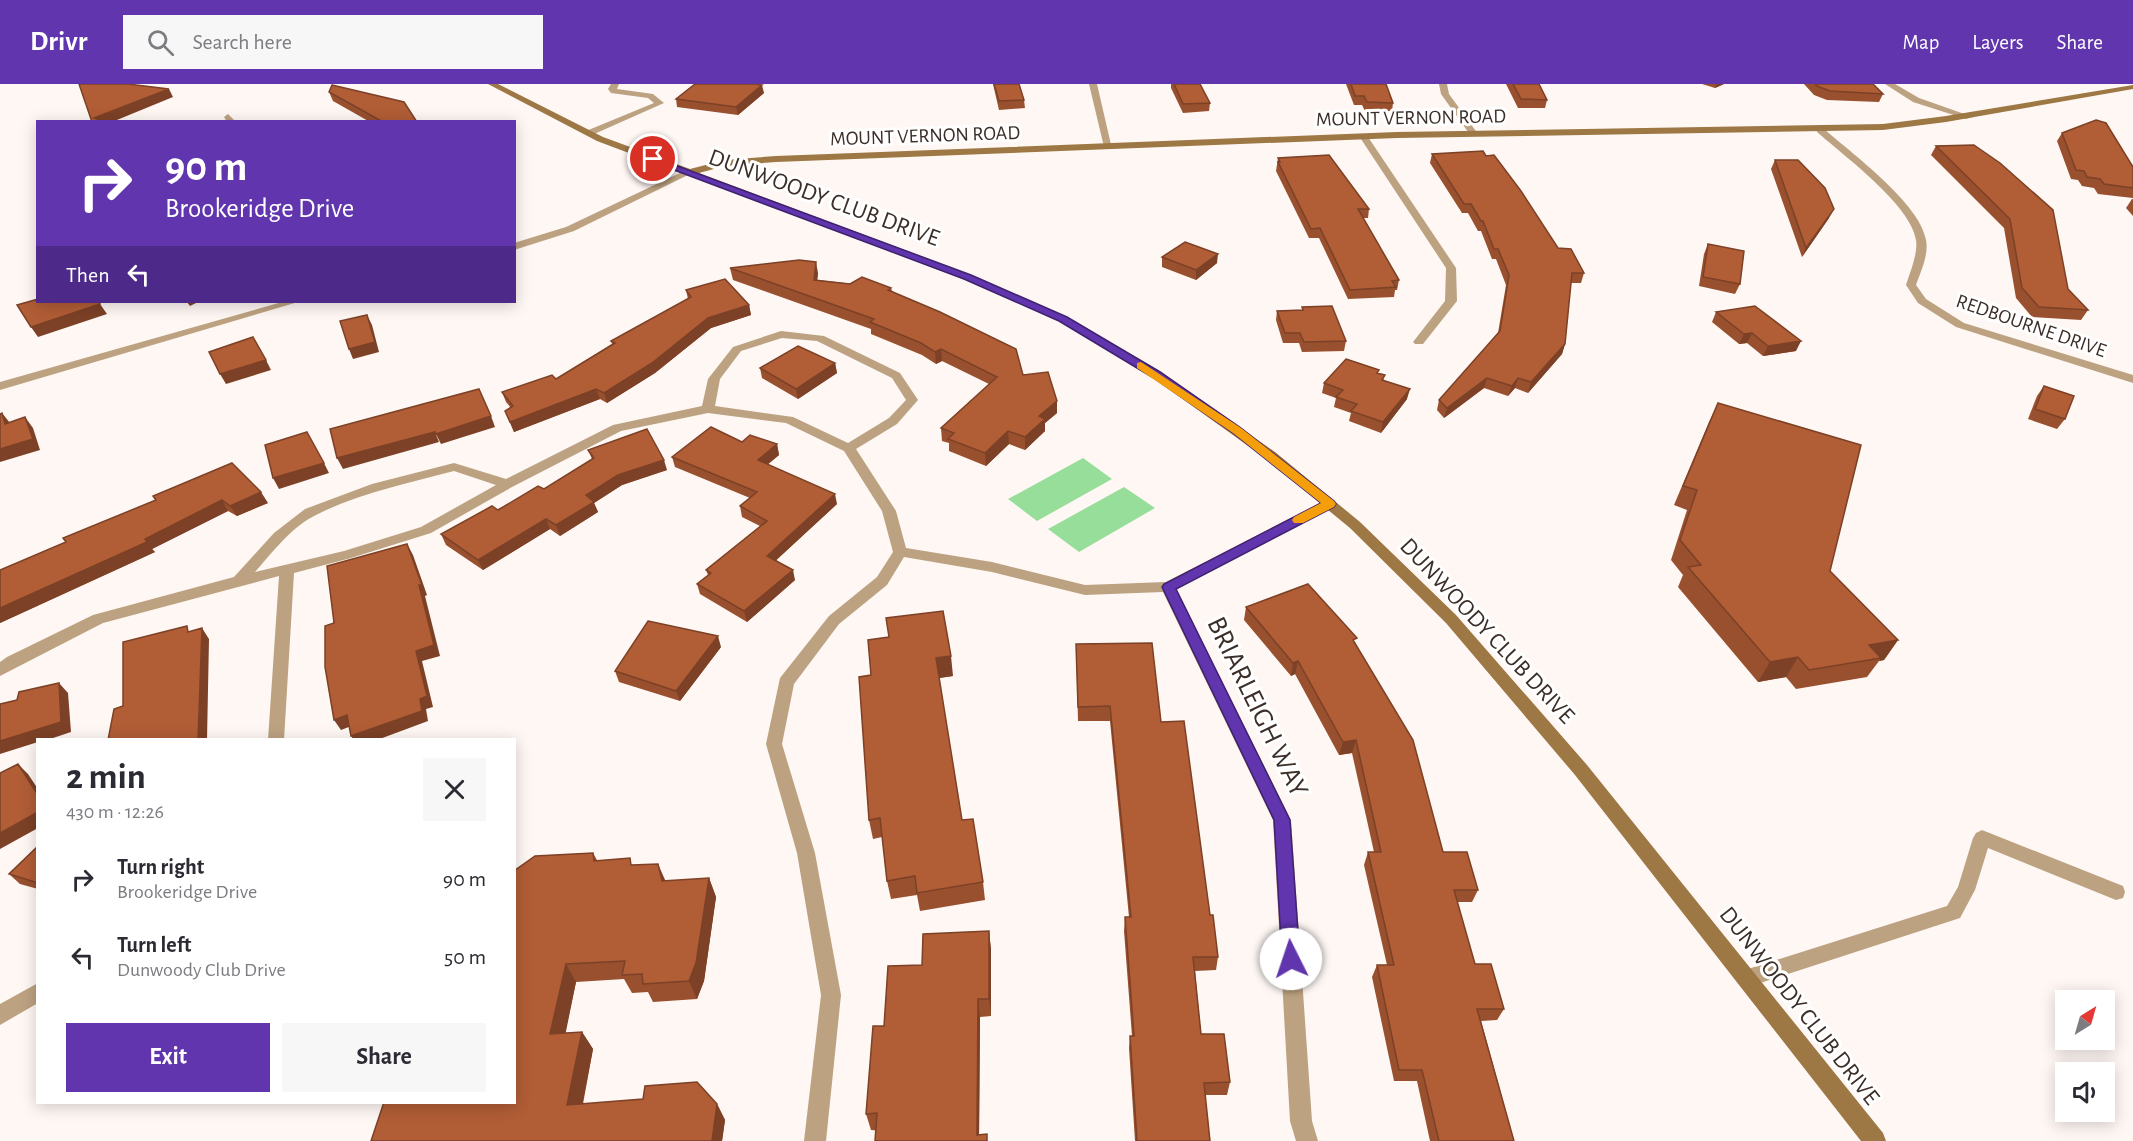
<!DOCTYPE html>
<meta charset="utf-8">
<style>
:root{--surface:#fff;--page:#f7f7f7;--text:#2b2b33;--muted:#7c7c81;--accent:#6135ad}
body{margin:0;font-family:"Alegreya Sans",sans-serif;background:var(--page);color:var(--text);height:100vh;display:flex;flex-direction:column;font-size:22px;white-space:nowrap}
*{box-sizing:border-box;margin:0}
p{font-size:20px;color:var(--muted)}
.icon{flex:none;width:33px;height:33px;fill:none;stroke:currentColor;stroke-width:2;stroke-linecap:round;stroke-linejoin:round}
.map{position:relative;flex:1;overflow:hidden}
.sheet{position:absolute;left:36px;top:654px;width:480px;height:366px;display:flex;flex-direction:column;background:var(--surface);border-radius:0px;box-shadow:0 3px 15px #0003}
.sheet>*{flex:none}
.top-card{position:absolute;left:36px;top:36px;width:480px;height:183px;border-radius:0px;box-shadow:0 3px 15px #0003;background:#6135ad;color:#fff;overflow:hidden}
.needle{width:39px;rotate:37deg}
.fabs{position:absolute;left:2055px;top:906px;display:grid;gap:12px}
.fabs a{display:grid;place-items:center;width:60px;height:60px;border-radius:0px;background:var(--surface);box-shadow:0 3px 15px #0003;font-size:30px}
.pin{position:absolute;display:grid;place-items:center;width:51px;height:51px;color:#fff;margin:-26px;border:3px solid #fff;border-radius:50%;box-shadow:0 2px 6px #0007}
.me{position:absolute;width:66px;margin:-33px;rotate:356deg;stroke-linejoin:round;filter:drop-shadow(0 0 4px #0008)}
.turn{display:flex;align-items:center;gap:21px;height:126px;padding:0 30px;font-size:27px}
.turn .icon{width:78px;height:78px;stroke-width:2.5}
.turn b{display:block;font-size:42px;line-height:51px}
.then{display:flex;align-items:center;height:57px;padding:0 30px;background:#0003;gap:12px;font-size:22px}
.round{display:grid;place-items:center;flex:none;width:63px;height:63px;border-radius:0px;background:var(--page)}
.summary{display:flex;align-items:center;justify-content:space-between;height:102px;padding:0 30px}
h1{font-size:36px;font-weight:700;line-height:45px}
.button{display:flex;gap:12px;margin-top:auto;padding:12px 30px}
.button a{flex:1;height:69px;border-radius:0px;background:var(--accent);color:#fff;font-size:24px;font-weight:700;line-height:69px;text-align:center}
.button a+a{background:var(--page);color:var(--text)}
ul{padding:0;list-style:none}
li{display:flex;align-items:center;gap:18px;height:78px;padding:0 30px}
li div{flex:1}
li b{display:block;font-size:22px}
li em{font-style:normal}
header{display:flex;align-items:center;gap:36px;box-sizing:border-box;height:84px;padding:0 30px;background:var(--accent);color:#fff}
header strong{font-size:28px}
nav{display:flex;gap:33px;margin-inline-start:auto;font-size:21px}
.search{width:420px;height:54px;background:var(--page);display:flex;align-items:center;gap:15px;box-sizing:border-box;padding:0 21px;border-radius:0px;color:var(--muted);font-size:22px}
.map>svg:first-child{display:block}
.green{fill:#98de9b}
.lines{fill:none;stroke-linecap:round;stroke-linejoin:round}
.lane{fill:#bca281;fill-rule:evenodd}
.street{fill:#bca281;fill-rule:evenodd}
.secondary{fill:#9d7744;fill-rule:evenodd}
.wall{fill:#98502e}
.shaded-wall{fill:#7c4126}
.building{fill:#b15d36;stroke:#7c4126;stroke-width:1.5}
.route{fill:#6135ad;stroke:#3f2270;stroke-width:1.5}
.slow{fill:#f59e0b}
.labels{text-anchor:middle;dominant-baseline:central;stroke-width:6;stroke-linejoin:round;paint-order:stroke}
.far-street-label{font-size:20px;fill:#3c2e28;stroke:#fff}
.street-label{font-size:24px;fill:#3c2e28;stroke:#fff}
.near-street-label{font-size:28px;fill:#3c2e28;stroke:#fff}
</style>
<header>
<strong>Drivr</strong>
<div class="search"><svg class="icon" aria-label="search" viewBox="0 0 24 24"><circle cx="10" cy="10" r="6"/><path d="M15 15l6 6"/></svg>Search here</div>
<nav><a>Map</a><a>Layers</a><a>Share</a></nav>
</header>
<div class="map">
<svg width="2133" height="1057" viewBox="0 0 2133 1057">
<rect width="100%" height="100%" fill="#fef7f4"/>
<!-- green -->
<path class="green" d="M1083 374 1112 395 1037 437 1008 415Z
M1124 403 1155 424 1079 468 1048 445Z"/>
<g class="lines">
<!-- lane -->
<path class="lane" d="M611 0H619L617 5 653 10 664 19 592 51H586V47L654 19 648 14 611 9 608 5Z
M1982 746 2123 802 2125 808 2123 814 2116 816 1988 764 1975 806 1960 834 1748 903 1741 900 1738 894 1741 888 1748 885 1947 822 1958 803 1973 754 1976 749Z"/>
<!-- street -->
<path class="street" d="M1089 0H1097L1112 65 1104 63Z
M1439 0H1447L1449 10 1478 50 1477 52H1471L1441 10Z
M1885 0H1895L1919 14 1973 33 1966 35 1913 18Z
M228 30 236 38H227L224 33Z
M1817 44H1823C1851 69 1920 119 1926 156 1929 170 1921 187 1916 201L1926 215 1964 239 2133 291V299L1956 243 1918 219 1906 201C1910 188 1918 170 1916 156 1911 121 1843 71 1817 48Z
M1360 50H1366L1456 184 1457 217 1423 260H1415L1413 258 1445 217 1446 184 1359 52Z
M684 87 692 89 574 147 514 166V159L566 143Z
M282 218H298L0 306V298Z
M781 247 824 252 900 289 918 316 897 340 856 365 896 427 906 464 992 478 1085 501 1166 498 1324 417H1334L1336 420 1334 423 1176 505 1291 736 1312 1037 1318 1057H1296L1290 1037 1273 736 1163 508 1085 511 992 488 904 473 887 501 839 540 794 600 782 660 815 769 841 911 826 1057H804L821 911 797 769 766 660 780 594 829 532 877 493 893 468 882 427 844 367 786 339 708 329 621 347 512 403 431 449 351 474 294 489 284 656H268L279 492 103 539 0 592V578L7 573 93 531 234 493 274 449 305 425 372 400 454 379 506 395 613 341 702 322 708 295 733 263ZM782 254 817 257 892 294 906 316 889 334 848 359 793 333 715 322 720 295 741 267ZM454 387 496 401 421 443 344 467 255 488C273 468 291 443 316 431 356 410 409 399 454 387Z
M38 899V919L0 941V920Z"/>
<!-- secondary -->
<path class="secondary" d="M488 0H498L603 53 690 85 725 76 776 72 1397 48 1883 40 1946 32 2133 1V5L1946 38 1883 46 1397 54 776 78 725 82 699 89 971 191 1067 233 1160 287 1275 368 1360 438 1456 531 1587 681 1883 1049 1886 1057H1861L1575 691 1446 539 1350 444 1265 374 1152 293 1059 237 963 195 597 57Z"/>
</g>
<!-- wall -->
<path class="wall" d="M993 0H1019L1024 16 1025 24 999 26Z
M1171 0H1200L1210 19 1209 27 1183 29 1171 4Z
M1346 0H1386L1393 19 1392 27H1365L1362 21H1354Z
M1506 0H1539L1547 16 1545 24H1518Z
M1702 0H1724L1715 4Z
M1804 0H1873L1883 10 1879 18 1827 16 1814 11Z
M329 8 417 38H370L333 17Z
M764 9 738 31 677 23 676 15Z
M2062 49 2133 83V114L2098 110 2094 104 2082 102 2078 96 2071 95 2057 57Z
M1974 61 2068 205 2088 226 2081 236 2032 233 2016 214 2004 144 1931 71 1936 62Z
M1432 70 1558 164 1584 189 1581 199H1571L1565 260 1562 270 1528 309 1515 304 1508 312 1484 304 1444 334 1437 326 1439 316 1498 249 1506 201 1496 175H1492L1481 147H1478L1468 129H1462L1430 79Z
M1278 74 1369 125 1368 134H1363L1399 196 1397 206H1395L1394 213 1348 215 1319 154H1309L1276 87Z
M1775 76 1829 134 1802 173 1771 85Z
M2132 115H2133V132L2126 124Z
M1708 160 1740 200 1735 210 1699 202 1704 170Z
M1162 173 1217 179 1196 196 1162 183Z
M730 184 818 189 817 196 891 204 892 207 1023 291 1057 317V329L1045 339V347L1025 366 1009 360 986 382 949 367V359L942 357 941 344 989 300 942 277 936 280 922 271 871 250V245L733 196Z
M686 206 749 221 751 231 711 244 655 289 607 319 600 315 514 348 505 327 511 324 506 318 502 308 556 295 612 260 611 257 688 215Z
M1302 223 1346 257 1344 267 1302 268 1299 259H1283L1276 236 1277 227 1302 226Z
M1716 228 1796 267 1763 272 1747 259 1739 260 1712 238Z
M835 279 837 289 798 315 762 294 760 284Z
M1378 289 1384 296 1407 315 1381 349 1349 337 1351 329 1334 323 1336 314 1322 309 1324 299Z
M2044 302 2065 335 2057 345 2028 335 2037 312Z
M1718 319 1830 487 1898 556 1884 576 1879 577 1867 593 1796 605 1786 593 1758 598 1678 503 1683 491 1671 476 1687 426 1674 421 1709 338Z
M742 358 777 360 779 371 768 380 837 420 776 476 795 496 747 538 700 510 697 500 708 491 706 486 760 442 742 433 740 422 750 414 675 383 672 373Z
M588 366 667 386 622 401 594 419 598 428 560 452 550 445 483 486 446 461 441 450 544 405 592 375Z
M153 412 268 419 237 432 228 427 152 465 155 468 0 539V486L66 458 155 416Z
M1246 523 1356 561 1443 768 1478 806 1472 818H1457L1475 880 1504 925 1497 936 1481 937 1514 1057H1430L1417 997H1394L1372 893 1377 881H1387L1364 781 1368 768H1374L1352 669 1339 671 1295 590 1291 592 1244 536Z
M1076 560 1161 638 1210 831 1218 873 1216 886 1195 887 1201 950 1230 998 1227 1011H1205L1210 1057H1135L1129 964 1130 952H1132L1124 847 1125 833H1129L1110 637H1078Z
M721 563 680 617 619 598 615 587Z
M871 591 953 592 939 594 962 736 983 798 985 816 920 827 917 811 891 815 887 797 882 753 873 755 869 736Z
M38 762V805L20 800 9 790Z
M593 769 597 776 633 781 665 797 709 794 716 813 704 897 697 915 653 918 648 908 632 909 624 895 576 898 565 949 582 948 593 965 583 1020H717L725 1036 722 1057H371Z
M989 847 991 866V932L980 933 979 1051 988 1057 871 1046 866 1030 884 942 922 881Z"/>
<!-- shaded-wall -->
<path class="shaded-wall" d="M1717 0H1724L1715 4Z
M762 1 764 9 738 31 736 23Z
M169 5 173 13 112 38H96L94 34Z
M1834 125 1829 134 1802 173 1806 164Z
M1218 170 1217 179 1196 196V186Z
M816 178 818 189 816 208 814 196Z
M187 218H198L190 222Z
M100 220 107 230 38 253 31 243Z
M749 221 751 231 711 244 655 289 607 319 604 309 708 234Z
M367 231 372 241 379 268 353 275 349 265Z
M1752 249 1747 259 1739 260 1744 250Z
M1801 257 1796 267 1763 272 1768 262Z
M1565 260 1562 270 1528 309 1531 298Z
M941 265 942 277 936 280 935 268Z
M266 276 271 286 226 300 220 290Z
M835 279 837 289 798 315 796 305Z
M1487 294 1484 304 1444 334 1447 324Z
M1518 294 1515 304 1508 312 1512 302Z
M596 305 600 315 514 348 510 338Z
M1410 305 1407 315 1381 349 1383 338Z
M1057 317V329L1045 339V347L1025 366V353L1039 332Z
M2 329 10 339 5 340Z
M491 332 495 343 441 360 436 350Z
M25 333 33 344 40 366 0 378V365Z
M1008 347 1009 360 986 382 985 369Z
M435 348 439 358 343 385 337 374Z
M777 360 779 371 761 386 758 376Z
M664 376 667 386 622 401 594 419 598 428 560 452 556 441 586 411 618 391Z
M324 379 329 389 279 405 273 394Z
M261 408 268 419 237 432 230 422Z
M835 410 837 420 770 482 767 472Z
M222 416 228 427 152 465 155 468 0 539V524Z
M546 435 550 445 483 486 478 476Z
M407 460 413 471 427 511 425 512 440 572 422 577 433 623 426 625 428 637 377 656H354L351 652 416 567Z
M793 486 795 496 747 538 744 527Z
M202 544 209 555 207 656H198Z
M718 552 721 563 680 617 676 607Z
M1898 556 1884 576 1879 577 1881 574 1869 561Z
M951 572 953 592 939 594 936 574Z
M1798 573 1786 593 1758 598 1770 578Z
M1298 577 1295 590 1291 592 1293 579Z
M59 599 68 609 71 648 47 656H38V658L0 670V657Z
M347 631 354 641 341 646 334 636Z
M1356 656 1352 669 1339 671 1343 658Z
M18 680 28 690 38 705V711Z
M38 728V744L0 765V749Z
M658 780 666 798 662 797Z
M709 794 716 813 704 897 697 915 689 897Z
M989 847 991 866V932L989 915Z
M566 880 576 898 562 967 550 950Z
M978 915 980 933 979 1057 977 1051Z
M582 948 593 965 579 1037 567 1021Z
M717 1020 725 1036 722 1057H712Z"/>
<!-- building -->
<path class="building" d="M79 0H128L169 5 94 34 106 38H92Z
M695 0H754L762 1 736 23 676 15Z
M994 0H1019L1024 16 999 17Z
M1174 0H1200L1210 19 1183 20Z
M1351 0H1386L1393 19 1367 18 1364 12H1355Z
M1513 0H1539L1547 16 1521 15Z
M1815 0H1873L1883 10 1830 7 1817 2Z
M332 1 404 18 417 38H383L329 8Z
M2096 36 2106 39 2133 83V104L2104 100 2100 95 2087 93 2084 87 2076 86 2062 49Z
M1974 61 2000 79 2053 126 2068 205 2088 226 2039 223 2022 204 2010 135 1936 62Z
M1483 67 1486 72 1494 71 1521 107 1558 164 1571 165 1584 189H1572L1565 260 1531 298 1518 294 1512 302 1487 294 1447 324 1439 316 1500 247 1509 191 1498 165H1494L1483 137H1481L1471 120H1464L1432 70Z
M1329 71 1369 125H1358L1399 196 1392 197 1396 203 1350 206 1320 144 1311 145 1278 78H1280L1278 74Z
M1775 76H1798L1825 104 1834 125 1806 164Z
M1185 158 1218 170 1196 186 1162 173Z
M1708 160 1744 167 1740 200 1703 193Z
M799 176 816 178 814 196 850 200 862 193 891 204 888 206 940 228 1016 265 1023 291 1048 288 1057 317 1039 332 1045 335 1025 353 1008 347 985 369 948 355 954 349 941 344 997 293 941 265 935 268 921 259 870 238 874 235 730 184Z
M725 195 749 221 708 234 652 279 604 309 596 305 510 338 505 327 513 322 502 308 552 291 556 295 615 259 611 257 691 213 686 206Z
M38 215V218H98L100 220 31 243 17 221Z
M1332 222 1346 257 1304 258 1300 249H1285L1277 227 1303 226 1302 223Z
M1755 222 1801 257 1768 262 1752 249 1744 250 1716 228Z
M367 231 375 258 349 265 340 237Z
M253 253 266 276 220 290 209 268Z
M798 262 835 279 796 305 760 284Z
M1346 275 1379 286 1377 289 1385 291 1382 296 1410 305 1383 338 1351 327 1357 320 1336 313 1343 306 1324 299Z
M2044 302 2074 312 2065 335 2035 325Z
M479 305 491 332 436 350 435 348 337 374 330 345Z
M1718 319 1861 361 1830 487 1898 556 1869 561 1881 574 1809 586 1798 573 1770 578 1688 483 1701 481 1680 456 1697 406 1683 402Z
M2 329 5 340 25 333 33 355 0 365V330Z
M711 343 742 358 750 351 777 360 758 376 835 410 767 472 793 486 744 527 697 500 711 489 706 486 767 437 740 422 757 408 672 373Z
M647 345 664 376 618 391 586 411 594 418 556 441 546 435 478 476 441 450 492 422 498 426 538 402 544 405 594 374 588 366Z
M307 348 324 379 273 394 265 361Z
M232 379 261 408 230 422 222 416 145 455 147 458 0 524V486L66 458 63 454 156 416 153 412Z
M407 460 422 501H419L434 561 416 567 427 612 420 615 422 627 351 652 347 631 334 636 325 583V542L334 539 327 482Z
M1308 500 1357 554 1353 556 1413 656 1443 768H1467L1478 806H1454L1475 880H1491L1504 925H1477L1514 1057H1439L1422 986H1399L1377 881H1394L1368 768H1381L1356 656 1343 658 1298 577 1293 579 1246 523Z
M943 527 951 572 936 574 962 736 973 735 983 798 917 809 915 792 887 797 880 734 869 736 859 593 871 591 868 556 889 553 886 534Z
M648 537 718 552 676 607 615 587Z
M187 542 188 548 202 544 198 656H108L114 625 123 622V558Z
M1152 559 1161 638 1184 637 1210 831H1213L1218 873H1193L1201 950H1224L1230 998 1204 999 1210 1057H1137L1130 952H1134L1125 833H1131L1110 622 1078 623 1076 560Z
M59 599 61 638 0 657V620L17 616 19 608Z
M18 680 38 711V728L0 749V689Z
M38 762V799L9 790Z
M593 769 594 777 630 774 631 781 658 780 662 797 709 794 696 879 689 897 643 900 642 890 622 891 625 877 566 880 550 950 582 948 567 1021 643 1015 645 1002 697 998 717 1020 712 1057H371L384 1018H514V787L535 772Z
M989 847V915H978L977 1051 987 1050V1057H875L877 1029 866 1030 873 942H884L888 882 922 881 923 850Z"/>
<!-- route -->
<path class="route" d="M650 74H656L971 191 1067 233 1160 288 1241 344 1334 417 1336 420 1334 423 1176 505 1290 736 1300 875 1297 881 1291 883 1285 881 1282 875 1274 736 1162 503 1164 500 1321 419 1233 349 1152 293 1059 237 964 195 650 77Z"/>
<!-- slow -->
<path class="slow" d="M1141 278 1241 344 1334 417 1336 420 1334 423 1303 439H1294L1292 436 1294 433 1321 419 1233 349 1137 284V279Z"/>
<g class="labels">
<!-- far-street labels -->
<g class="far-street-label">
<text transform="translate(1411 34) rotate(-1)">MOUNT VERNON ROAD</text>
<text transform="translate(925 52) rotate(-2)">MOUNT VERNON ROAD</text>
<text transform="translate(2031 242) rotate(19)">REDBOURNE DRIVE</text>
</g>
<!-- street labels -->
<g class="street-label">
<text transform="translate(824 114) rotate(20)">DUNWOODY CLUB DRIVE</text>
<text transform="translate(1487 547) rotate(47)">DUNWOODY CLUB DRIVE</text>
<text transform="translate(1799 922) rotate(52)">DUNWOODY CLUB DRIVE</text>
</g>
<!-- near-street labels -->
<g class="near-street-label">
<text transform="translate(1257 623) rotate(64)">BRIARLEIGH WAY</text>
</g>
</g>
</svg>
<div class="fabs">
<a><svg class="needle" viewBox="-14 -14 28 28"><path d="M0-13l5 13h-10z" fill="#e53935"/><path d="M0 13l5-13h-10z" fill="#7c7c81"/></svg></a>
<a><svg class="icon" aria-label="sound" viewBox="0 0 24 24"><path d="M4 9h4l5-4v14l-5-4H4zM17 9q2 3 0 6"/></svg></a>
</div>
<div class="pin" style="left:653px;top:75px;background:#d93025"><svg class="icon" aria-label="arrive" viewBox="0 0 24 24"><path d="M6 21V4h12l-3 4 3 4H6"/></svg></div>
<svg class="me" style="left:1291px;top:875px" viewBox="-20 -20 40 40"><circle r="19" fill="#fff"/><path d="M0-13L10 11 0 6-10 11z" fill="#6135ad"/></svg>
<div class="top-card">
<div class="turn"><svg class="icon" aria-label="right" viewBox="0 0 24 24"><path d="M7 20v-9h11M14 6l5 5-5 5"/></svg><div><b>90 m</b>Brookeridge Drive</div></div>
<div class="then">Then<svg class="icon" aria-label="left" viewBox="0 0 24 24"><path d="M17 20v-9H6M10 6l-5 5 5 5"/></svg></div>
</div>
<section class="sheet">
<div class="summary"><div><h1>2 min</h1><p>430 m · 12:26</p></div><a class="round"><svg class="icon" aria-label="close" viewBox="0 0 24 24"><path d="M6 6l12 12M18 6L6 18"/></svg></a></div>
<ul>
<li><svg class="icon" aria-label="right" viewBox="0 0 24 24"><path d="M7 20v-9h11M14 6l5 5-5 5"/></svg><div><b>Turn right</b><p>Brookeridge Drive</p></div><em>90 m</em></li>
<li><svg class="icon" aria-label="left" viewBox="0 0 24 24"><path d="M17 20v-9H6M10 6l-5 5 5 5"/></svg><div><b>Turn left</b><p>Dunwoody Club Drive</p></div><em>50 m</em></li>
</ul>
<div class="button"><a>Exit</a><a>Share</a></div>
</section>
</div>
